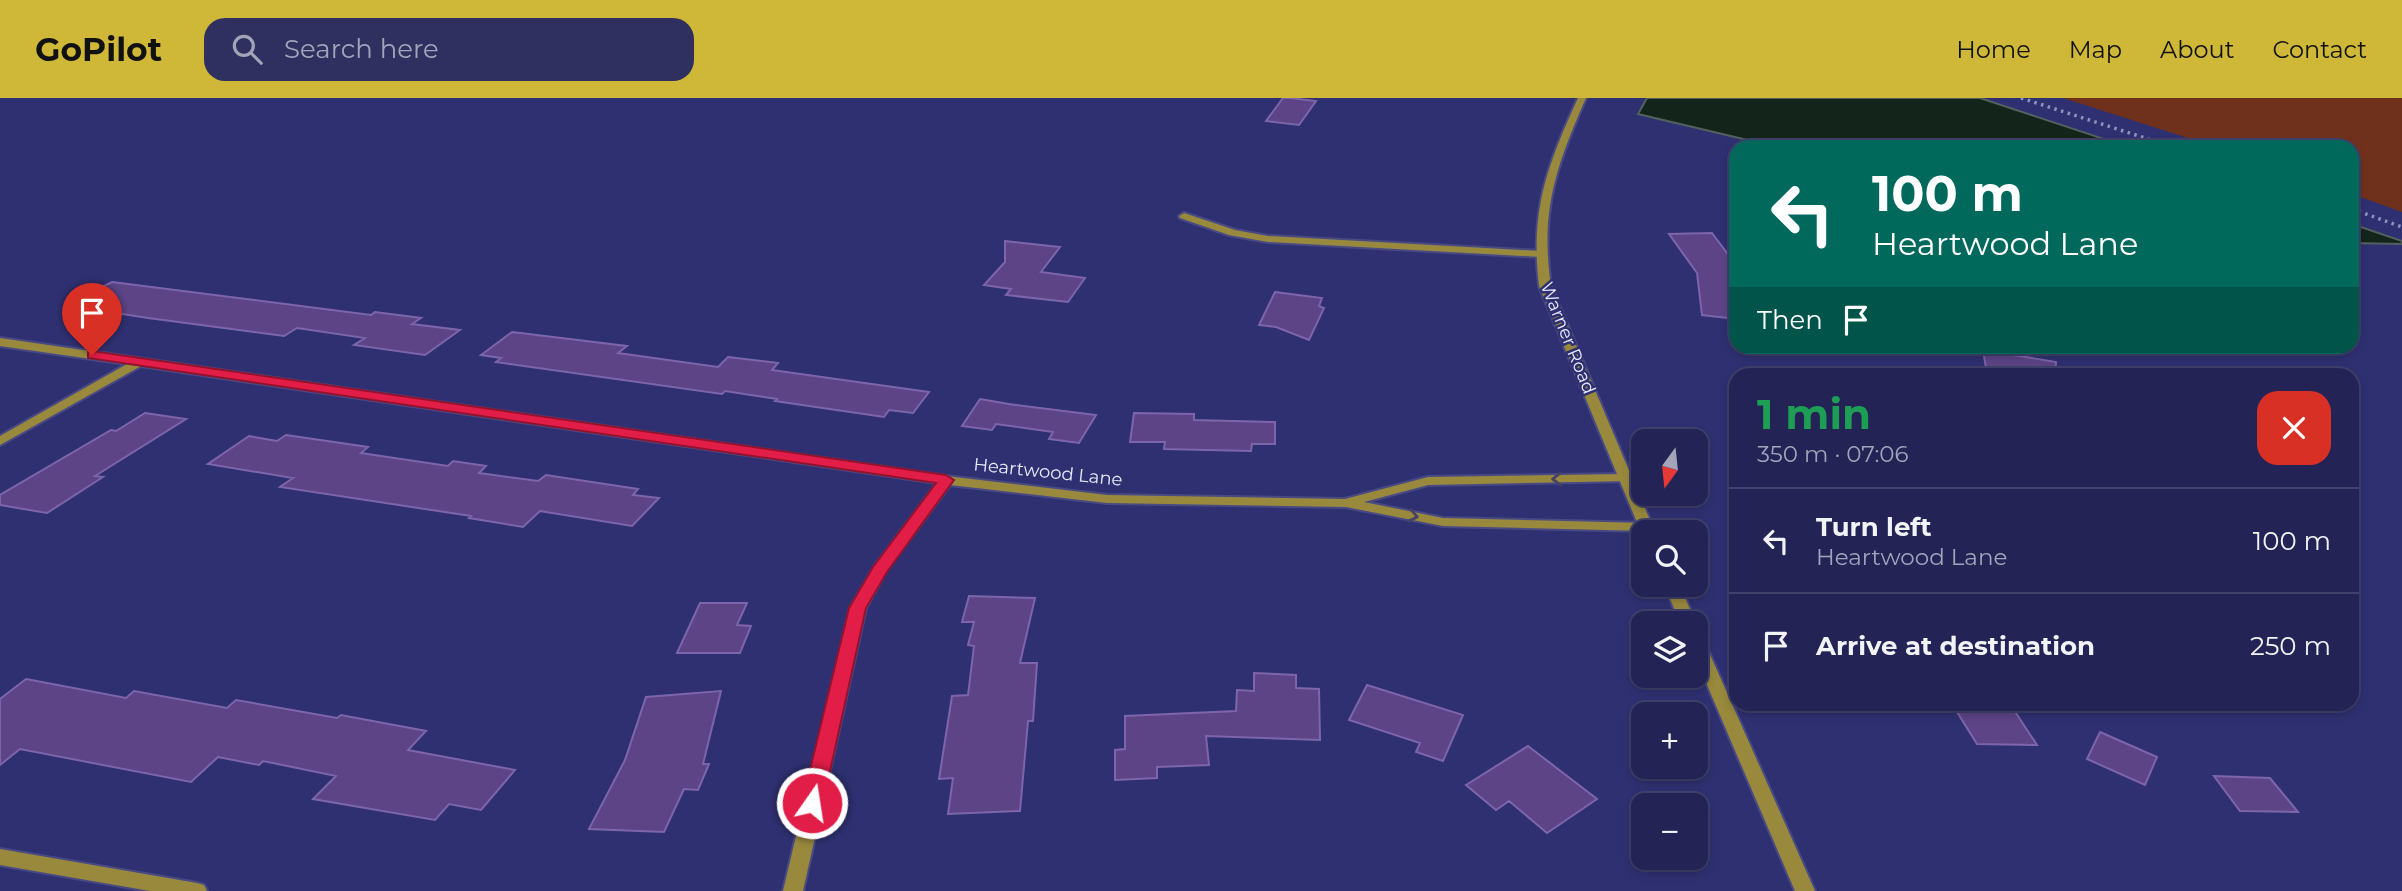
<!DOCTYPE html>
<meta charset="utf-8">
<style>
:root{--surface:#232455;--page:#2f305f;--text:#f1f3f6;--muted:#a3a4b9;--line:#40416c;--accent:#cfb837}
body{margin:0;font-family:Montserrat,sans-serif;background:var(--page);color:var(--text);height:100vh;display:flex;flex-direction:column;font-size:26px;white-space:nowrap}
*{box-sizing:border-box;margin:0}
p{font-size:23px;color:var(--muted)}
.icon{flex:none;width:38px;height:38px;fill:none;stroke:currentColor;stroke-width:2;stroke-linecap:round;stroke-linejoin:round}
.map{position:relative;flex:1;overflow:hidden}
.sheet{position:absolute;left:1729px;top:270px;width:630px;height:343px;display:flex;flex-direction:column;background:var(--surface);border-radius:21px;box-shadow:0 4px 10px #0003,0 0 0 2px var(--line)}
.sheet>*{flex:none}
.hud{position:absolute;left:1729px;top:42px;width:630px;height:214px;border-radius:21px;box-shadow:0 4px 10px #0003,0 0 0 2px var(--line);background:#00695c;color:#fff;overflow:hidden}
.needle{width:46px;rotate:195deg}
.tools{position:absolute;left:1631px;top:331px;display:grid;gap:14px}
.tools a{display:grid;place-items:center;width:77px;height:77px;border-radius:14px;background:var(--surface);box-shadow:0 4px 10px #0003,0 0 0 2px var(--line);font-size:35px}
.pin{position:absolute;display:grid;place-items:center;width:60px;height:60px;color:#fff;margin:-72px -30px;border-radius:50% 50% 50% 0;rotate:-45deg;box-shadow:0 0 7px #0007}
.pin .icon{rotate:45deg}
.me{position:absolute;width:77px;margin:-38px;rotate:13deg;stroke-linejoin:round;filter:drop-shadow(0 0 5px #0008)}
.turn{display:flex;align-items:center;gap:24px;height:147px;padding:0 28px;font-size:32px}
.turn .icon{width:91px;height:91px;stroke-width:2.5}
.turn b{display:block;font-size:49px;line-height:60px}
.then{display:flex;align-items:center;height:66px;padding:0 28px;background:#0003;gap:14px;font-size:26px}
.round{display:grid;place-items:center;flex:none;width:74px;height:74px;border-radius:21px;background:var(--page)}
.summary{display:flex;align-items:center;justify-content:space-between;height:119px;padding:0 28px}
h1{font-size:42px;font-weight:700;line-height:52px;color:#1e9e55}
ul{padding:0;list-style:none}
li{display:flex;align-items:center;gap:21px;height:105px;padding:0 28px;border-top:2px solid var(--line)}
li div{flex:1}
li b{display:block;font-size:26px}
li em{font-style:normal}
header{display:flex;align-items:center;gap:42px;box-sizing:border-box;height:98px;padding:0 35px;background:var(--accent);color:#111}
header strong{font-size:33px}
nav{display:flex;gap:38px;margin-inline-start:auto;font-size:24px}
.search{width:490px;height:63px;background:var(--page);display:flex;align-items:center;gap:18px;box-sizing:border-box;padding:0 24px;border-radius:21px;color:var(--muted);font-size:26px}
.map>svg:first-child{display:block}
.green{fill:#70311c}
.water{fill:#13251b;stroke:#53605e;stroke-width:2}
.building{fill:#5c4487;stroke:#7d65ab;stroke-width:2}
.lines{fill:none;stroke-linecap:round;stroke-linejoin:round}
.service-casing{stroke:#494a84;stroke-width:4}
.minor-casing{stroke:#494a84;stroke-width:4}
.tertiary-casing{stroke:#494a84;stroke-width:4}
.service{fill:#98893d;fill-rule:evenodd}
.minor{fill:#98893d;fill-rule:evenodd}
.tertiary{fill:#98893d;fill-rule:evenodd}
.rail{stroke:#9092ba;stroke-width:3.5;stroke-dasharray:2.5 4.5;stroke-linecap:butt}
.oneway{stroke:#444267}
.route{fill:#e11d48;stroke:#92132f;stroke-width:2}
.labels{text-anchor:middle;dominant-baseline:central;stroke-width:5;stroke-linejoin:round;paint-order:stroke}
.street-label{font-size:18px;fill:#e8ebfb;stroke:#2f3071}
</style>
<header>
<strong>GoPilot</strong>
<div class="search"><svg class="icon" aria-label="search" viewBox="0 0 24 24"><circle cx="10" cy="10" r="6"/><path d="M15 15l6 6"/></svg>Search here</div>
<nav><a>Home</a><a>Map</a><a>About</a><a>Contact</a></nav>
</header>
<div class="map">
<svg width="2402" height="793" viewBox="0 0 2402 793">
<rect width="100%" height="100%" fill="#2f3071"/>
<!-- green -->
<path class="green" d="M2063 0H2402V114L2352 96V49H2216Z"/>
<!-- water -->
<path class="water" d="M1647 0H1980L2128 49H1777L1638 16Z
M2352 126 2402 143V146L2352 145Z"/>
<!-- building -->
<path class="building" d="M1283 0H1290L1316 3 1299 27 1266 23Z
M1712 135 1736 167V221L1702 217 1697 175 1669 136Z
M1005 143 1060 149 1041 174 1085 180 1068 204 1006 197 1011 191 984 187 1005 164Z
M112 184 371 217 375 214 421 220 412 226 460 232 425 257 354 247 365 240 297 230 284 238 148 220 90 211 96 207 72 204Z
M1275 194 1322 200 1319 208 1324 210 1309 242 1276 229 1259 227Z
M512 234 627 248 618 255 718 269 728 259 778 265 772 272 929 294 913 315 889 312 884 319 775 303 777 301 725 293 722 296 496 264 501 260 481 257Z
M1983 252 2056 264 2055 276H1987Z
M980 301 1009 306 1096 317 1079 345 1049 341 1053 334 996 326 992 332 962 328Z
M145 315 186 321 95 378 103 379 47 415 0 407V397L111 332 116 333Z
M1134 315 1194 316V322L1275 324V346H1252L1251 353 1164 351 1165 344H1130Z
M286 337 368 349 361 355 448 368 453 363 486 368 479 375 538 383 546 377 638 391 633 397 659 400 632 428 540 413 523 429 469 420 471 418 280 389 293 380 208 366 249 338 277 343Z
M969 498 1035 500 1020 565H1037L1033 623H1028L1020 713 948 716 953 680 939 681 952 598 968 597 974 548 968 547 974 524H962Z
M700 505H747L737 527 751 528 740 555H677Z
M1254 575 1296 577V590L1319 591 1320 642 1206 638 1209 667 1157 669V680L1115 682V652L1125 651V618L1236 613 1237 592 1254 593Z
M26 581 126 600 134 593 227 610 236 602 337 620 341 617 426 633 408 652 515 672 481 712 449 706 435 722 313 701 336 678 263 663 259 667 218 659 191 684 20 651 0 667V601Z
M1367 587 1463 617 1443 663 1416 654 1420 645 1349 622Z
M721 593 703 666H709L698 692 684 691 664 734 589 731 625 662 646 599Z
M1952 606H2010L2037 647 1977 646Z
M2100 634 2157 659 2145 687 2087 661Z
M1528 648 1597 701 1547 735 1509 703 1496 712 1466 687Z
M2214 678 2270 680 2298 714 2240 713Z"/>
<g class="lines">
<!-- service casing -->
<g class="service-casing">
<path id="service" d="M1184 115 1235 132 1268 138 1540 153 1545 156 1540 159 1268 144 1229 137 1180 120 1179 118Z"/>
</g>
<!-- minor casing -->
<g class="minor-casing">
<path id="minor" d="M1578 0H1586C1556 68 1540 113 1551 188L1545 191 1539 188C1530 112 1547 68 1578 0Z
M0 240 946 378 1107 397 1345 401 1428 379 1625 376 1630 377 1632 380 1630 383 1428 387 1364 404 1443 420 1646 425 1653 429 1646 433 1443 428 1346 409 1107 405 950 387 886 473 866 510 803 793H783L850 510 874 469 937 385 141 268 0 347V338L127 266 0 248Z
M0 751 197 785 204 787 207 793H150L0 767Z"/>
</g>
<!-- tertiary casing -->
<g class="tertiary-casing">
<path id="tertiary" d="M1545 185 1551 188 1655 434H1643V437L1641 434 1539 188Z
M1664 486H1679L1696 525H1680Z
M1696 538 1702 539 1704 543 1815 793H1795L1696 561Z"/>
</g>
<!-- service -->
<use href="#service" class="service"/>
<!-- minor -->
<use href="#minor" class="minor"/>
<!-- tertiary -->
<use href="#tertiary" class="tertiary"/>
<!-- rail -->
<path class="rail" d="M2021 0 2173 49
M2352 111 2402 129"/>
</g>
<!-- one-way arrows -->
<defs><path id="oneway-chevron" d="M-2-3.5L2.5 0L-2 3.5" fill="none" stroke-width="1.6" stroke-linecap="round" stroke-linejoin="round" transform="scale(1.75)"/></defs>
<g class="oneway">
<use href="#oneway-chevron" transform="translate(1557 381) rotate(179)"/>
<use href="#oneway-chevron" transform="translate(1413 418) rotate(12)"/>
</g>
<!-- route -->
<path class="route" d="M92 253 946 377 954 382 887 474 866 510 823 705 820 711 812 714 805 711 802 705 849 510 873 469 936 385 88 260V254Z"/>
<g class="labels">
<!-- street labels -->
<g class="street-label">
<text transform="translate(1568 240) rotate(68)">Warner Road</text>
<text transform="translate(1048 374) rotate(6)">Heartwood Lane</text>
</g>
</g>
</svg>
<div class="tools">
<a><svg class="needle" viewBox="-14 -14 28 28"><path d="M0-13l5 13h-10z" fill="#e53935"/><path d="M0 13l5-13h-10z" fill="#a3a4b9"/></svg></a>
<a><svg class="icon" aria-label="search" viewBox="0 0 24 24"><circle cx="10" cy="10" r="6"/><path d="M15 15l6 6"/></svg></a>
<a><svg class="icon" aria-label="layers" viewBox="0 0 24 24"><path d="M12 4l9 5-9 5-9-5zM3 14l9 5 9-5"/></svg></a>
<a>+</a>
<a>−</a>
</div>
<div class="pin" style="left:92px;top:257px;background:#d93025"><svg class="icon" aria-label="arrive" viewBox="0 0 24 24"><path d="M6 21V4h12l-3 4 3 4H6"/></svg></div>
<svg class="me" style="left:812px;top:705px" viewBox="-20 -20 40 40"><circle r="17" fill="#e11d48" stroke="#fff" stroke-width="3"/><path d="M0-11L8 9 0 5-8 9z" fill="#fff"/></svg>
<div class="hud">
<div class="turn"><svg class="icon" aria-label="left" viewBox="0 0 24 24"><path d="M17 20v-9H6M10 6l-5 5 5 5"/></svg><div><b>100 m</b>Heartwood Lane</div></div>
<div class="then">Then<svg class="icon" aria-label="arrive" viewBox="0 0 24 24"><path d="M6 21V4h12l-3 4 3 4H6"/></svg></div>
</div>
<section class="sheet">
<div class="summary"><div><h1>1 min</h1><p>350 m · 07:06</p></div><a class="round" style="background:#d93025;color:#fff"><svg class="icon" aria-label="close" viewBox="0 0 24 24"><path d="M6 6l12 12M18 6L6 18"/></svg></a></div>
<ul>
<li><svg class="icon" aria-label="left" viewBox="0 0 24 24"><path d="M17 20v-9H6M10 6l-5 5 5 5"/></svg><div><b>Turn left</b><p>Heartwood Lane</p></div><em>100 m</em></li>
<li><svg class="icon" aria-label="arrive" viewBox="0 0 24 24"><path d="M6 21V4h12l-3 4 3 4H6"/></svg><div><b>Arrive at destination</b></div><em>250 m</em></li>
</ul>
</section>
</div>
